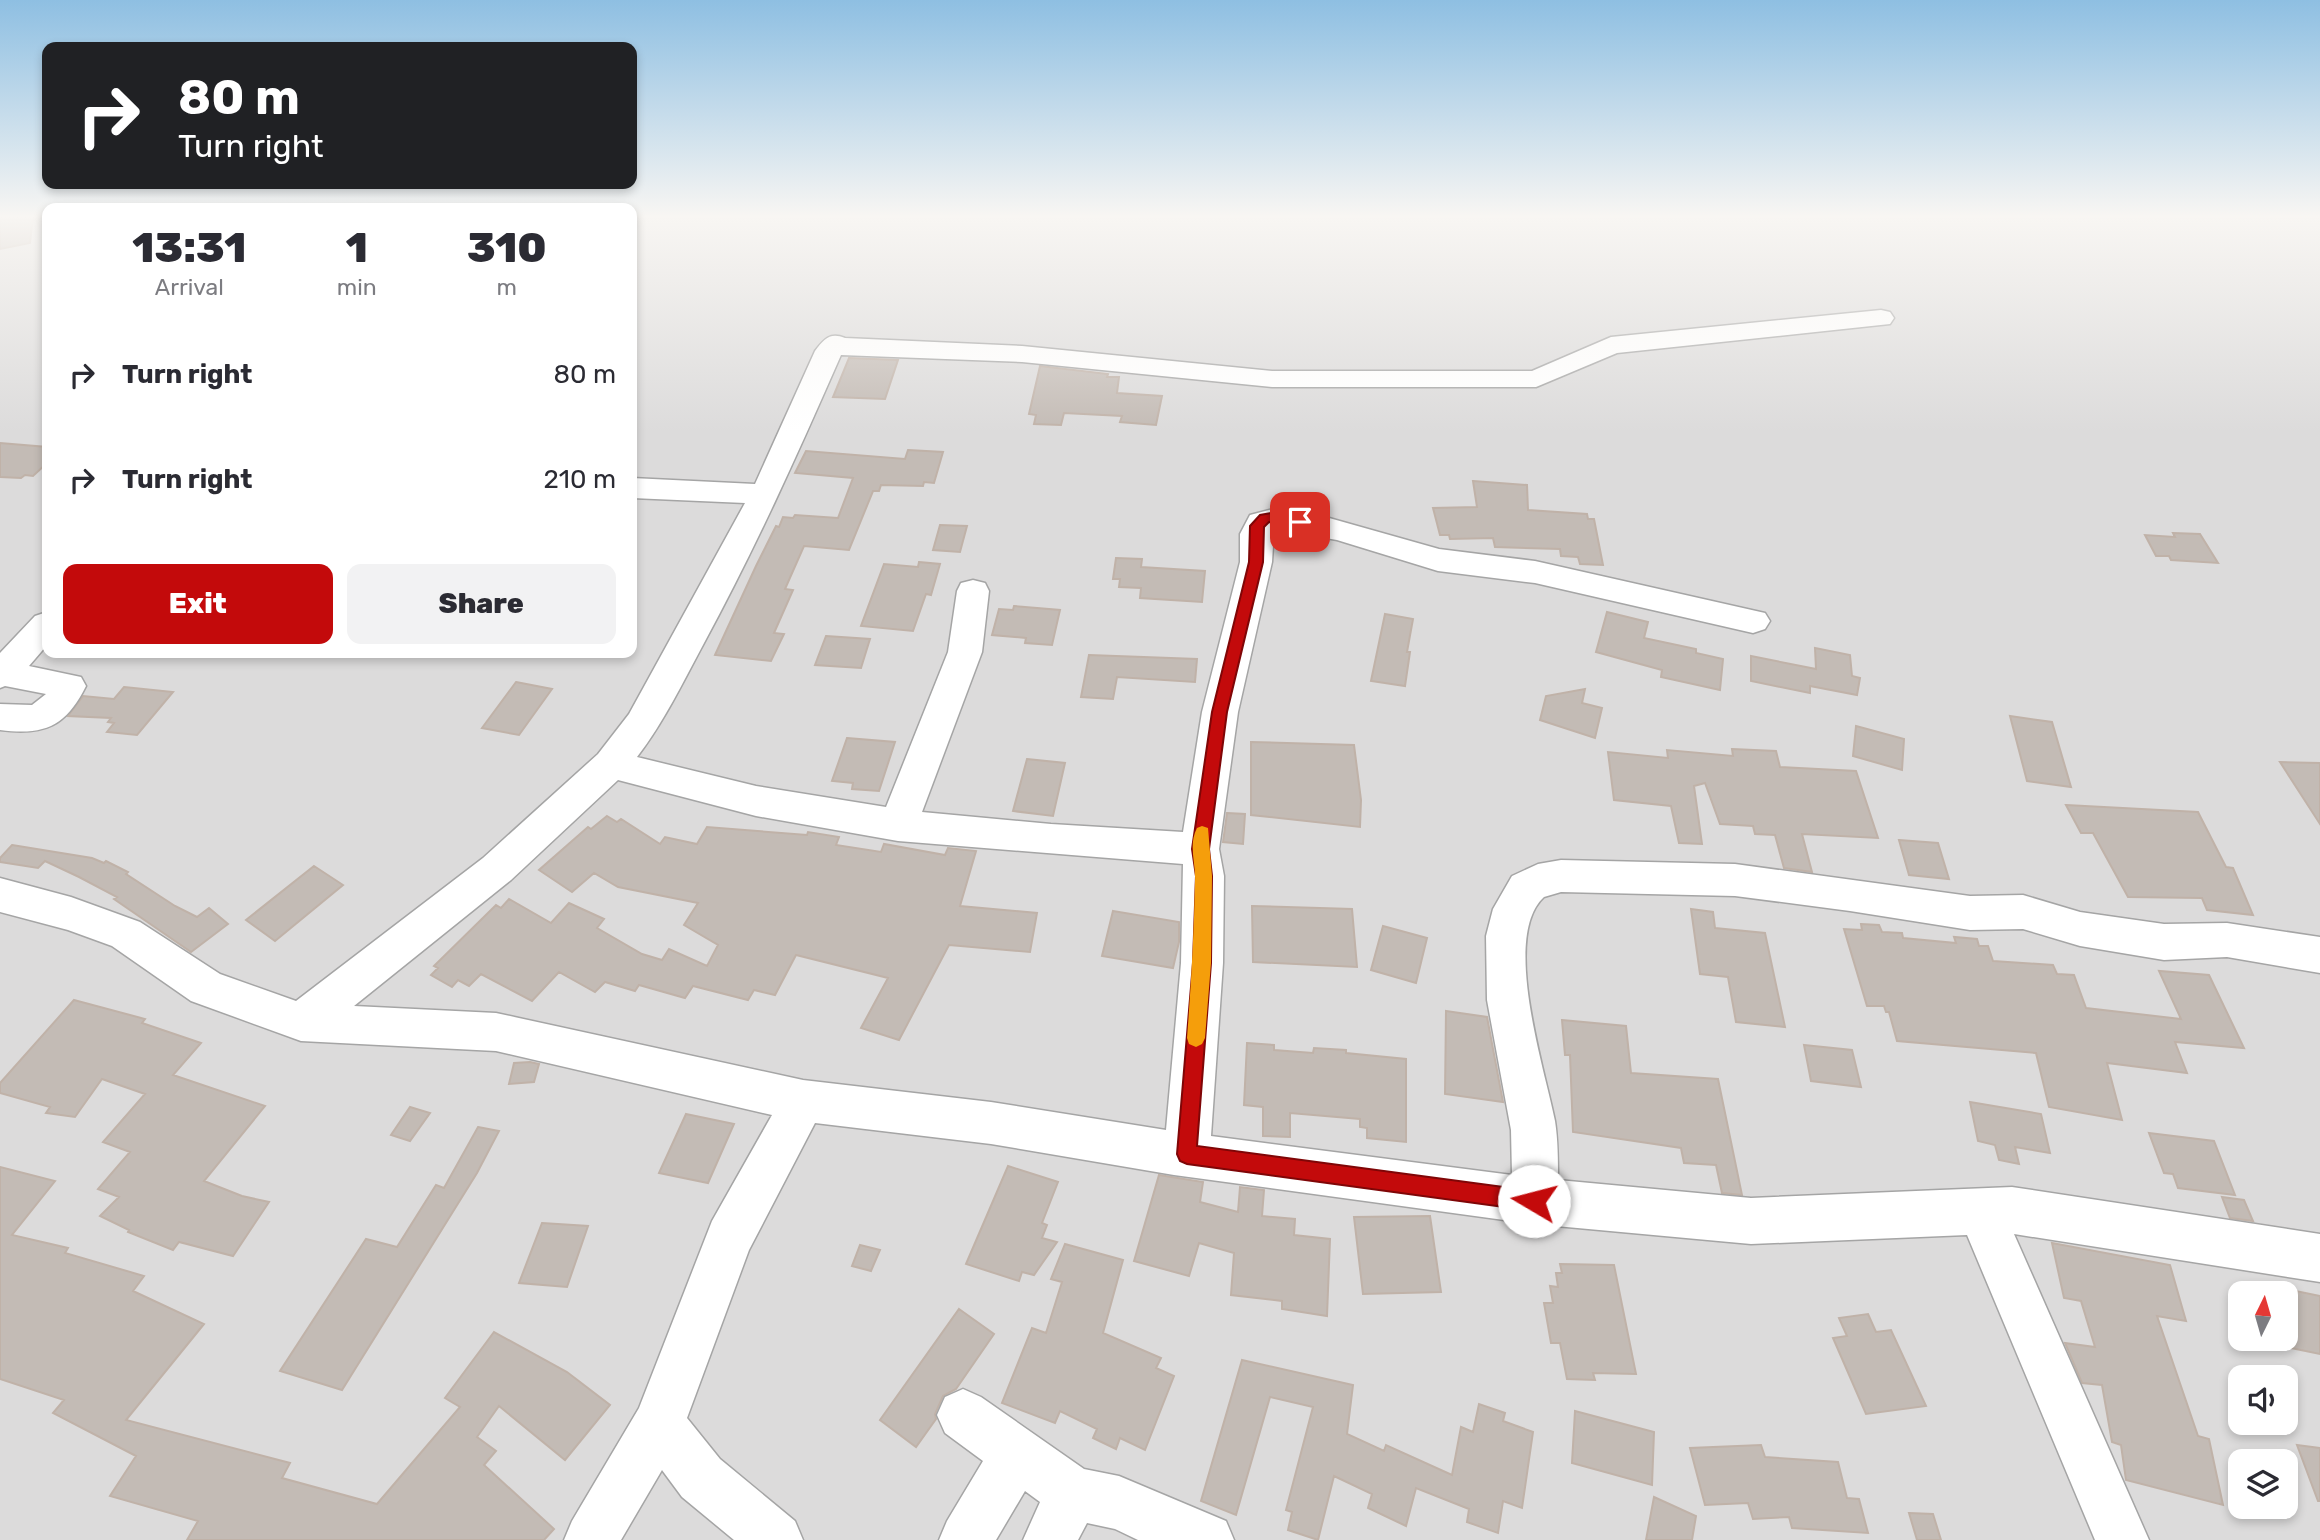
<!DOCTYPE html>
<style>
:root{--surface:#fff;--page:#f2f2f3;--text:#2b2b33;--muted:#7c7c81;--accent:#c30a0b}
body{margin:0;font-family:Rubik,sans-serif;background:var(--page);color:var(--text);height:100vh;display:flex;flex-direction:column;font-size:26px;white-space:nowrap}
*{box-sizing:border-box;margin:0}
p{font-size:23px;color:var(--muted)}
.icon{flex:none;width:38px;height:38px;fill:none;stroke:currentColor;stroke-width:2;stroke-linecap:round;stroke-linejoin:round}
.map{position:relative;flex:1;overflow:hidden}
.sheet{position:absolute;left:42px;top:203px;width:595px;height:455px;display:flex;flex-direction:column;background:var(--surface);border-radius:14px;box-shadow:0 4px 10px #0003}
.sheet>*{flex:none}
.hud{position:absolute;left:42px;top:42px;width:595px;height:147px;border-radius:14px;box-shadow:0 4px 10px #0003;background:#202124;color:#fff;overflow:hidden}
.needle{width:46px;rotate:5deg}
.controls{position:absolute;left:2228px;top:1281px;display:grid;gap:14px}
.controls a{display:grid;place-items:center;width:70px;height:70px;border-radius:14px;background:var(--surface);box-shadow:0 4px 10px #0003;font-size:35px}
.pin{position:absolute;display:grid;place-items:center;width:60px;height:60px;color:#fff;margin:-30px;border-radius:14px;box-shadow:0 4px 10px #0006}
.me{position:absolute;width:77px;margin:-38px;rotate:278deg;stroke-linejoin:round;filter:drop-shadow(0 0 5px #0008)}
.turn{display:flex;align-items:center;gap:24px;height:147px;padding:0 21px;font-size:32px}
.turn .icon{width:91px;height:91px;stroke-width:2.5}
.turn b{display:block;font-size:49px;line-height:60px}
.eta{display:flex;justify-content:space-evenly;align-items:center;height:119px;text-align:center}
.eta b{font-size:42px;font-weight:800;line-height:49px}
.primary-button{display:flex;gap:14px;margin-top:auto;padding:14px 21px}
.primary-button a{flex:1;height:80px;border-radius:14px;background:var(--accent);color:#fff;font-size:28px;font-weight:800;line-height:80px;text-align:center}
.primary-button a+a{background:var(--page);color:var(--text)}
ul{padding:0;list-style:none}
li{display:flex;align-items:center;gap:21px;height:105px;padding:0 21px}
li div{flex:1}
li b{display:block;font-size:26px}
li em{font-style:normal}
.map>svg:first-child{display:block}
.residential{fill:#dcdbdb;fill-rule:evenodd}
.building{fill:#c3bbb5;stroke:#c0b2a8;stroke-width:2}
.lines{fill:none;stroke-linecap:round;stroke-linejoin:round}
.minor-casing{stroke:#a5a5a5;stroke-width:3}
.minor{fill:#fff;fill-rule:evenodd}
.route{fill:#c30a0b;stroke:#7f0607;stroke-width:2}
.slow{fill:#f59e0b}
</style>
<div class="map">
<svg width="2320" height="1540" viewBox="0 0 2320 1540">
<rect width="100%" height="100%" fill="#efece5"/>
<!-- residential -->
<path class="residential" d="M0 217H47V653H632V217H2320V1540H0ZM2240 1293H2286V1339H2240ZM2240 1377H2286V1423H2240ZM2240 1461H2286V1507H2240Z"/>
<!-- building -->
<path class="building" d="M0 217H33L30 243 0 249Z
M849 358 898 360 885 399 833 397Z
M1040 366 1108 374 1107 377H1119L1117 393 1162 396 1156 425 1120 422 1122 416 1064 413 1061 425 1034 424 1036 415 1029 414Z
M0 443 47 447V463L33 476 25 475 21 478 0 477Z
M908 450 943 452 934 483 924 482 923 486 881 485 879 491H873L849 550 804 546 785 589 793 590 774 633 784 634 771 661 715 655 756 566 776 526 779 527 783 517 793 518 795 515 838 518 853 478 795 473 806 451 905 459Z
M1473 481 1527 485 1528 510 1587 514 1588 519H1594L1603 565 1580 564 1578 557 1561 556 1560 549 1495 547 1493 538 1450 539 1449 535H1440L1433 508 1477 507Z
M940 525 967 526 960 552 933 550Z
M2173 533 2200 534 2218 563 2171 560 2169 556H2156L2145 535 2175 537Z
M1116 558 1142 559 1141 567 1205 571 1202 602 1140 598 1141 588 1119 587 1120 579H1113Z
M919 562 940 564 931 595 926 594 913 631 861 626 884 564 918 567Z
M1014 606 1060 610 1052 645 1025 643 1026 638 992 635 999 609 1013 610Z
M1607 612 1648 622 1644 638 1696 649V653L1723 659 1720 690 1661 677 1662 670 1596 652Z
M1385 614 1413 619 1407 652H1410L1405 686 1371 681Z
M826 636 870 639 861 668 815 665Z
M1815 648 1850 655 1852 676 1860 678 1857 695 1810 686V693L1751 681V656L1816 669Z
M1089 655 1197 659 1195 682 1117 677 1113 699 1081 697Z
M516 682 552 689 519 735 482 728Z
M124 687 173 692 137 735 107 732 114 723 108 722 111 718 68 716 83 696 114 699Z
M1585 689 1582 703 1602 708 1595 738 1540 720 1546 696Z
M2010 716 2052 722 2071 787 2027 781Z
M1856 726 1904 739 1902 770 1853 756Z
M847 738 895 742 879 791 852 789 853 783 832 781Z
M1251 742 1354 745 1361 800 1360 827 1251 815Z
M1732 749 1776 751 1780 767 1856 771 1878 838 1802 834 1812 872 1784 868 1775 835 1755 834 1753 826 1720 824 1705 783 1694 786 1702 844 1679 843 1671 806 1614 800 1608 752 1668 758 1667 750 1733 756Z
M1027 759 1065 763 1053 816 1013 811Z
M2280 762 2320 763V824Z
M2066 805 2198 812 2226 867 2233 868 2253 915 2207 910 2202 898 2128 897 2093 833H2081Z
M1227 813 1245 814 1243 844 1223 842Z
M607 816 617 822 621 819 660 844 665 837 697 844 707 827 807 835 808 832 839 837 836 845 881 852 884 844 945 855 948 848 976 851 960 906 1037 913 1030 952 949 945 899 1040 861 1028 888 978 796 955 775 995 754 990 748 1000 693 986 685 998 639 985 635 991 605 982 595 992 559 972 532 1001 481 974 469 986 458 980 452 987 431 975 438 968 434 966 496 905 501 908 509 899 551 923 569 903 604 919 597 928 642 954 662 960 669 949 707 966 718 945 684 925 698 903 618 887 594 873 572 892 539 870 588 827 591 829Z
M1899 840 1938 843 1949 879 1909 875Z
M12 845 92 858 104 863 106 861 128 872 126 874 175 906 197 917 209 908 228 924 191 952 114 899 117 897 79 877 45 861 38 868 0 862V858Z
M314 866 343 885 275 941 246 920Z
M1252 906 1352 909 1357 967 1253 962Z
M1691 909 1713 912 1715 928 1765 933 1785 1027 1736 1022 1728 977 1700 974Z
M1113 911 1179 922V942L1173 968 1102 956Z
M1861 924 1879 925 1882 932 1902 933 1903 938 1956 943 1954 937 1977 939 1979 946H1988L1993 961 2053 965 2057 974 2074 975 2086 1008 2181 1019 2159 971 2209 975 2244 1048 2175 1042 2187 1073 2107 1063 2122 1120 2049 1107 2036 1053 1897 1041 1889 1012H1886L1884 1006H1867L1844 929 1862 930Z
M1383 926 1427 938 1416 983 1371 970Z
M74 1000 145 1019 142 1023 201 1043 173 1075 265 1106 204 1181 242 1196 269 1202 233 1256 179 1242 173 1250 128 1232 129 1230 100 1216 119 1197 98 1189 130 1152 103 1142 145 1094 102 1079 75 1117 46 1113 50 1107 0 1093V1083Z
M1446 1011 1487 1017 1503 1102 1445 1094Z
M1562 1020 1626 1026 1631 1073 1718 1079 1742 1195 1722 1193 1716 1165 1684 1163 1681 1148 1573 1132 1570 1055H1565Z
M1247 1043 1274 1045V1050L1313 1053 1314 1048 1346 1050V1053L1406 1059V1142L1367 1138V1128L1360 1127V1119L1290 1113V1137L1263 1136V1107L1244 1105Z
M1804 1045 1852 1050 1861 1087 1811 1081Z
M530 1062 539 1064 534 1082 509 1084 514 1063Z
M1970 1102 2041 1114 2050 1153 2015 1147 2019 1164 1999 1160 1995 1145 1978 1141Z
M410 1107 430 1113 410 1141 391 1135Z
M686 1114 734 1124 708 1183 659 1173Z
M478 1127 499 1131 477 1173 342 1390 280 1371 366 1239 397 1247 436 1185 444 1188Z
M2149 1133 2214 1141 2235 1195 2178 1188 2173 1174 2164 1173Z
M1008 1166 1058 1182 1042 1223 1047 1225 1042 1238 1057 1242 1034 1275 1022 1272 1019 1281 966 1264Z
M0 1167 55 1181 12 1235 68 1248 65 1253 144 1276 133 1291 204 1324 126 1420 290 1463 282 1478 377 1504 460 1407 445 1398 494 1332 567 1372 610 1405 565 1460 499 1406 477 1437 496 1451 484 1465 554 1529 544 1540H187L198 1521 110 1496 136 1456 53 1413 64 1400 0 1379Z
M1159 1175 1203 1182 1200 1202 1238 1212 1240 1187 1264 1190 1262 1216 1295 1219 1294 1235 1330 1239 1327 1316 1282 1309V1301L1231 1295 1234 1253 1199 1243 1189 1276 1134 1261Z
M2222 1197 2244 1200 2253 1221 2230 1218Z
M1430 1216 1441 1292 1363 1294 1354 1217Z
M542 1223 588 1226 567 1287 519 1283Z
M2052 1243 2170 1265 2186 1321 2157 1316 2198 1436 2209 1439 2223 1505 2126 1480 2121 1445 2112 1442 2102 1385 2082 1383 2065 1343 2095 1347 2081 1301 2064 1298Z
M1065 1244 1123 1260 1103 1333 1161 1358 1156 1368 1174 1376 1145 1450 1120 1438 1116 1449 1093 1438 1097 1429 1060 1411 1055 1423 1002 1403 1032 1328 1046 1333 1062 1282 1051 1279Z
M860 1245 880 1250 871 1271 852 1266Z
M1560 1264 1614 1265 1636 1374 1593 1373 1595 1380 1567 1379 1560 1343H1551L1544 1303H1553L1550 1286 1558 1287 1556 1273H1562Z
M2286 1289 2320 1296V1354L2286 1347Z
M959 1309 994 1334 956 1389 943 1396 935 1414 936 1419 916 1447 880 1420Z
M1868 1314 1876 1332 1891 1330 1926 1406 1866 1414 1833 1338 1847 1336 1839 1318Z
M1242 1360 1353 1385 1347 1434 1384 1451 1386 1445 1452 1475 1461 1427 1473 1432 1479 1404 1505 1413 1503 1421 1533 1432 1522 1508 1503 1501 1498 1533 1467 1522 1469 1509 1416 1488 1406 1526 1368 1508 1372 1494 1334 1476 1318 1540 1288 1530 1292 1512 1286 1510 1313 1407 1270 1397 1236 1515 1201 1501Z
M1575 1411 1654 1432 1652 1485 1572 1463Z
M1761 1445 1765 1457 1838 1462 1847 1498 1859 1499 1868 1533 1792 1528 1789 1517 1753 1519 1748 1503 1705 1505 1690 1448Z
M2297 1445 2320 1448V1501H2318Z
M1654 1497 1696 1516 1692 1540H1646Z
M1909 1513 1933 1514 1941 1540H1917Z"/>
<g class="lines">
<!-- minor casing -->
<g class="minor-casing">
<path id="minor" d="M1881 310 1890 312 1894 318 1890 324 1617 353 1536 387H1272L1022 362 841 355C798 453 755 549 704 643 683 682 664 722 637 757L756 786 886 807 948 652 957 591 961 583 973 580 985 583 989 591 982 652 922 812 1051 824 1183 832 1202 712 1240 562V534L1250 515 1273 509 1315 514 1439 549 1535 561 1765 613 1770 621 1765 629 1753 633 1535 583 1438 571 1337 540 1274 529 1272 562 1238 712 1219 849 1224 876 1223 963 1211 1136 1512 1175 1511 1130 1487 1000 1486 936 1493 909 1512 876 1538 864 1561 860 1735 864 1970 896 2023 895 2080 912 2164 924 2227 923 2320 937V973L2227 957 2164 960 2080 946 2023 929 1970 930 1850 911 1735 896 1561 892 1544 897C1501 936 1545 1070 1555 1121 1558 1140 1558 1160 1558 1180L1751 1198 2012 1187 2320 1234V1282L2014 1234 2149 1540H2095L1967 1235 1751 1244 1534 1224 1174 1175 991 1144 815 1123 749 1250 687 1418 720 1459 795 1521 803 1540H734L682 1497 662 1470 621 1540H564L572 1521 639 1408 712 1221 772 1115 496 1051 301 1041 191 1001 112 946 68 930 0 912V878L71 897 140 922 220 974 296 1001 483 858 598 754 629 714 745 503 632 498V478L755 484 815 351C824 339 830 332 845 338L1022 346 1272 371H1532L1611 337ZM618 780 756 816 898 841 1183 864 1181 963 1166 1130 991 1102 803 1080 496 1013 354 1006 511 880Z
M47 612V645L29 666 81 677 86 686C66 726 45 736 0 730V704L32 705 46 694 5 686 0 688V653L35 616Z
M963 1389 981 1397 1084 1469 1119 1476 1226 1521 1234 1540H1138L1115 1529 1087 1523 1078 1540H1023L1040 1502 1025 1491 996 1540H939L947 1521 983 1461 945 1433 937 1415 945 1397Z"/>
</g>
<!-- minor -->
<use href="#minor" class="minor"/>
</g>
<!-- sky -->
<linearGradient id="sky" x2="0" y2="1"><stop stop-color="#8ebfe2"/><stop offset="0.5" stop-color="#f8f6f3"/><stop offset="1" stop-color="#f8f6f3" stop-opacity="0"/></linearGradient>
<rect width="2320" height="433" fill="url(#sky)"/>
<!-- route -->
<path class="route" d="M1271 513 1300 517 1306 522 1300 526 1269 522 1264 527 1263 562 1227 712 1209 849 1212 876 1211 963 1197 1146 1534 1191 1541 1194 1544 1201 1541 1208 1534 1211 1187 1164 1180 1161 1177 1154 1193 963 1196 876 1192 849 1212 712 1249 562 1250 526 1260 515Z"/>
<!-- slow -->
<path class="slow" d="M1202 826 1208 828 1212 876 1211 963 1205 1038 1202 1044 1196 1047 1189 1044 1187 1038C1191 986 1194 934 1195 881 1196 863 1188 845 1197 828Z"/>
</svg>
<div class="controls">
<a><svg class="needle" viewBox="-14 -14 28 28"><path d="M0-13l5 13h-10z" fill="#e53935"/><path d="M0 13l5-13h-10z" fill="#7c7c81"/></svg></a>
<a><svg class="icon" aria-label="sound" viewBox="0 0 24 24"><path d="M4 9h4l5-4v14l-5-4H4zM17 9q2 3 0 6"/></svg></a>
<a><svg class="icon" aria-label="layers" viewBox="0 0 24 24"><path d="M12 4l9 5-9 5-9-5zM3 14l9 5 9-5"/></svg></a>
</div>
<div class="pin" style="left:1300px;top:522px;background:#d93025"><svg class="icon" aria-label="arrive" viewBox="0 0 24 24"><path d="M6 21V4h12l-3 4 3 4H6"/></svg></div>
<svg class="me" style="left:1534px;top:1201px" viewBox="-20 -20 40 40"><circle r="19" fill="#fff"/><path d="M0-13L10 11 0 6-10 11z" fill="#c30a0b"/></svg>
<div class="hud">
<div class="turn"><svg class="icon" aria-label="right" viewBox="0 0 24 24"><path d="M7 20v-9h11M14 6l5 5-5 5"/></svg><div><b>80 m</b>Turn right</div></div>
</div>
<section class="sheet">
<div class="eta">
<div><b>13:31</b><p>Arrival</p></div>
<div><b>1</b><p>min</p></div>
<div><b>310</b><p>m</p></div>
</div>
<ul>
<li><svg class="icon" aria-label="right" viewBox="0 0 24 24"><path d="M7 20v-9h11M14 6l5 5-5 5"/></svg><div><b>Turn right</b></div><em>80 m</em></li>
<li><svg class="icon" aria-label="right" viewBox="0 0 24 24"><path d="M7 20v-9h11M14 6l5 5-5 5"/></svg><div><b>Turn right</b></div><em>210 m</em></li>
</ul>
<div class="primary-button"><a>Exit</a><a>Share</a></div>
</section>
</div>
